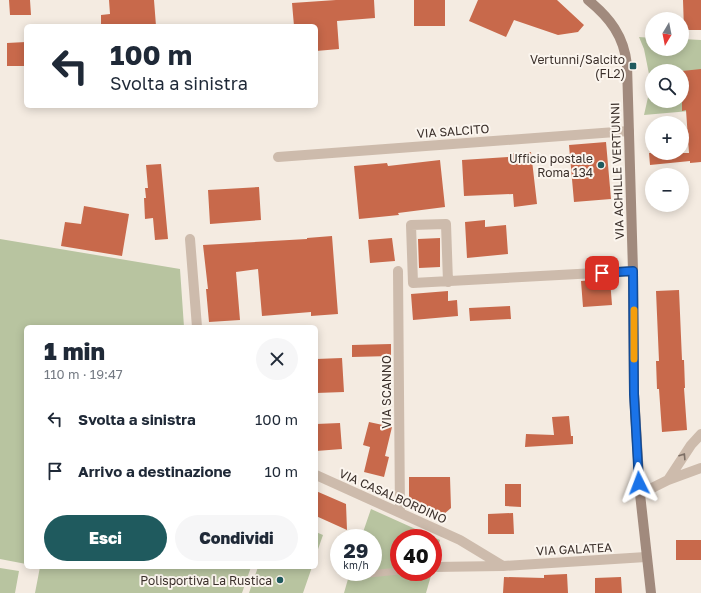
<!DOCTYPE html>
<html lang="it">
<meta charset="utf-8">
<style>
:root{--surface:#fff;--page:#f6f6f7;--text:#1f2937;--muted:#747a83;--accent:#1f5a5e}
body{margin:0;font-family:"Golos Text",sans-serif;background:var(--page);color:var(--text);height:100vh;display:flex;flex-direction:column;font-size:15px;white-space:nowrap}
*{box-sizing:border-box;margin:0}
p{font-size:13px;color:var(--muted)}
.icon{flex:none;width:22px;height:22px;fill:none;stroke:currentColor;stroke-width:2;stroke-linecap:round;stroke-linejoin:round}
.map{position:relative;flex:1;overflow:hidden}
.drawer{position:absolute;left:24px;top:325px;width:294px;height:244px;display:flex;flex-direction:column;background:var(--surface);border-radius:6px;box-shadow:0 2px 10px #0003}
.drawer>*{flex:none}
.banner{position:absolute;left:24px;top:24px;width:294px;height:84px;border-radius:6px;box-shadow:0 2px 10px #0003;background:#fff;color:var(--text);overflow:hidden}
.needle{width:26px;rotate:190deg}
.tools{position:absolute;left:645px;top:12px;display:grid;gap:8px}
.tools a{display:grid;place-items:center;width:44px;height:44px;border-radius:50%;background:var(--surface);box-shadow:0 2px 10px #0003;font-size:20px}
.speed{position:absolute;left:330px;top:529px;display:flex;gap:8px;font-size:20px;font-weight:700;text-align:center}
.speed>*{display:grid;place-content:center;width:52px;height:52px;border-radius:50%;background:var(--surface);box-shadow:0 2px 10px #0003;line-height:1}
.speed small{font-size:10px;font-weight:400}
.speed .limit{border:6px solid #d22;background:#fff;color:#111}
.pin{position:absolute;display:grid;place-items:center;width:34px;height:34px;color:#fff;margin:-17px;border-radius:8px;box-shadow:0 2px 6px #0006}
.me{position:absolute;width:44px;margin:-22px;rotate:357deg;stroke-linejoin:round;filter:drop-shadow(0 0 3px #0008)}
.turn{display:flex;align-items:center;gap:14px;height:84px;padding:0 20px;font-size:18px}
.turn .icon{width:52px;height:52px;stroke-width:2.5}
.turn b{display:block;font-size:28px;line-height:34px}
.round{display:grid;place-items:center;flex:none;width:42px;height:42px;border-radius:21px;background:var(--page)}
.summary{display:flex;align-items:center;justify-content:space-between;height:68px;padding:0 20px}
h1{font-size:24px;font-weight:800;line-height:30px}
.cta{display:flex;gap:8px;margin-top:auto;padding:8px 20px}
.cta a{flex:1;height:46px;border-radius:24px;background:var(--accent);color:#fff;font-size:16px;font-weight:800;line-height:46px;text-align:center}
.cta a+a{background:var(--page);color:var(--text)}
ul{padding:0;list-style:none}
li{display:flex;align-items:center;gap:12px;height:52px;padding:0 20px}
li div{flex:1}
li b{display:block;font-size:15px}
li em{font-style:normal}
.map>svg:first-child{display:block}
.green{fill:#b8c4a0;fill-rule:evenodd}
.building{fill:#c8694b}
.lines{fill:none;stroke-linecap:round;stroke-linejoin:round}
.lane{stroke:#cdbbac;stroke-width:7}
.street{stroke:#cdbbac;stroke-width:10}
.secondary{stroke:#a18a7d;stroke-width:10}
.oneway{stroke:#7d6f65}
.route-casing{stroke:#114b97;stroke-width:10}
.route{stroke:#1a73e8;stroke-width:7}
.slow{stroke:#f59e0b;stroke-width:7}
.poi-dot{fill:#1f5a5e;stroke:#fbf5ee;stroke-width:1.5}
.labels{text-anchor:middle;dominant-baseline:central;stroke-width:4;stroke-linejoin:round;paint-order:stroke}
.poi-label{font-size:12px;fill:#3b302b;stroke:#fbf5ee;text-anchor:end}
.street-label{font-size:12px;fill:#3b302b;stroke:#fbf5ee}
</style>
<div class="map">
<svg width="701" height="593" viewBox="0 0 701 593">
<rect width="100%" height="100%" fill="#f4ebe1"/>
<!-- green -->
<path class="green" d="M639 37 652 38V49H682V39L701 40V110L644 115 651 84 644 49ZM652 71H682V101H652Z
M0 239 180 269 184 327H26V564L0 559Z
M371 509 440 540 433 568V538H399V572H432L426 593H344L350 572H373V538H361Z
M316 532 323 535 316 555Z
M40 567H251L242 593H35Z
M258 567H312L303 593H249Z
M0 568 19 571 15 593H0Z"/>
<!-- building -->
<path class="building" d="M9 0H30L31 15H10Z
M109 0H154L156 26H101V15L110 14Z
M336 0H374L375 18 337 21 339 49 316 51V26H294L292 3Z
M414 0H445V26H414Z
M478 0H557L584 25 578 32 558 35 514 20 506 37 469 21Z
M683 0H701V30H684Z
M26 42V66H7V43Z
M701 69V162L690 163V161L650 165 649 153H689L686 110 682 111V71Z
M606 142 611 199 574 202 569 145Z
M531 152 537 204 514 207 513 194 464 196 462 160 508 157V154Z
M440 160 445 207 398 213 399 215 359 219 354 166 387 163 388 166Z
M161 164 168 239 155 240 153 218 145 219 144 198H146L145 188H148L146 165Z
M259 187 261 220 210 224 208 190Z
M84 206 129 214 122 256 61 246 65 222 81 224Z
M485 220V227L506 225 508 254 467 258 465 222Z
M332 236 338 314 311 316V312L262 316 258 269 236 272 240 320 209 322 206 289H208L203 245 307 239V238Z
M392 238 395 261 370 263 368 240Z
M440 238V267L419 268 418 239Z
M610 279 612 305 583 307 581 281Z
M679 290 682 360H684L685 388H684L687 430 662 432 659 389H657L656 361H659L656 291Z
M448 291V301L457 300 458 316 413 320 411 294Z
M510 306 511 319 470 321 469 308Z
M391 344V356L352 357V345Z
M342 358 344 392 316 393V359Z
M569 416 571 436H573V444L525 447 526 434 554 435 552 417Z
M369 422 392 427 385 456 389 457 384 477 364 472 370 447 363 445Z
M340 423 342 449 316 451V424Z
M409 477H450L451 508 444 514 409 499Z
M505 484H521V507L505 506Z
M316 491 346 504 347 530 316 516Z
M513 513 514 534H488V514Z
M676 540H701V560H676Z
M567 574 568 593H503L504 577 544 578V575Z
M621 577 622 593H595V578Z"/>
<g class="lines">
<!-- lane -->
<path class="lane" d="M349 576 399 571"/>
<!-- street -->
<path class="street" d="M278 157 629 131
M190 239 197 327
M398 271 400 513
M448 282 446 224 411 225 413 283 633 271
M316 475 460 540 503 566 646 557
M668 480 691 445 701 434
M640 494 668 480 701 468
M433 567 503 566"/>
<!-- secondary -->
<path class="secondary" d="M588 0C610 18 624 36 627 65L633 271 634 393 640 494 651 593"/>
</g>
<!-- one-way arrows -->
<defs><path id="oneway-chevron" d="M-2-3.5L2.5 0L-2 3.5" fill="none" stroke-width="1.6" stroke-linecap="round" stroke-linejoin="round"/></defs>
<use class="oneway" href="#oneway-chevron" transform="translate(683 456) rotate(-57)"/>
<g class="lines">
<!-- route casing -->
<g class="route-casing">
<path id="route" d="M602 273 633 271 634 394 639 483"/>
</g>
<!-- route -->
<use href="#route" class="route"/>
<!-- slow -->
<path class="slow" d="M634 310V359"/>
</g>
<!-- markers -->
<g class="poi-dot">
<rect x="629" y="62" width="8" height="8" rx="2"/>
<circle cx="601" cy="165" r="4"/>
<circle cx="280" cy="580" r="4"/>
</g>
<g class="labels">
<!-- poi labels -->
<g class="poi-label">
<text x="625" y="59">Vertunni/Salcito<tspan x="625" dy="14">(FL2)</tspan></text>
<text x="593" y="158">Ufficio postale<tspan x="593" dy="14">Roma 134</tspan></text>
<text x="272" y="580">Polisportiva La Rustica</text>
</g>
<!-- street labels -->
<g class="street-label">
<text transform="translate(453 131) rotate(-4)">VIA SALCITO</text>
<text transform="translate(617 171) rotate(-92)">VIA ACHILLE VERTUNNI</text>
<text transform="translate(386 392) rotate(-90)">VIA SCANNO</text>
<text transform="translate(393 496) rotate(24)">VIA CASALBORDINO</text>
<text transform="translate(574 549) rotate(-3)">VIA GALATEA</text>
</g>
</g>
</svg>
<div class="tools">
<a><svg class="needle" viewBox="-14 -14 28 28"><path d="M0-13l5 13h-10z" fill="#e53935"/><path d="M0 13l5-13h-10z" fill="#747a83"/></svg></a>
<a><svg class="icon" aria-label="search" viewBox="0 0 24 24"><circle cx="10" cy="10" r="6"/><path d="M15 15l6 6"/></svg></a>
<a>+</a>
<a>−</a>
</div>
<div class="speed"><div>29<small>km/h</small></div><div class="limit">40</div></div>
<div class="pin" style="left:602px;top:273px;background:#d93025"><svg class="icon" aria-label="arrive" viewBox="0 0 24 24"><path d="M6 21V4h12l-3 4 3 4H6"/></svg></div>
<svg class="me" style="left:639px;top:483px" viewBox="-20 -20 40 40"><path d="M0-17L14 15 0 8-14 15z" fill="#1a73e8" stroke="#fff" stroke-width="4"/></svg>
<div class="banner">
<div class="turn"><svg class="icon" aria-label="left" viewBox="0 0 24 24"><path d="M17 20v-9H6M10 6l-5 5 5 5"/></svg><div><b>100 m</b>Svolta a sinistra</div></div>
</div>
<section class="drawer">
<div class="summary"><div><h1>1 min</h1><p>110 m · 19:47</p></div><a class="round"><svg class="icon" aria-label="close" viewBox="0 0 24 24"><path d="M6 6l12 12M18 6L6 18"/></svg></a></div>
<ul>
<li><svg class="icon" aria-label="left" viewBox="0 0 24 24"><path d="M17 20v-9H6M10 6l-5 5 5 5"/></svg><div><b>Svolta a sinistra</b></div><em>100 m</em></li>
<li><svg class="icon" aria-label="arrive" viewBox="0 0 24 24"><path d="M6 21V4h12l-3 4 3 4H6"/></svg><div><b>Arrivo a destinazione</b></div><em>10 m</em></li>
</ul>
<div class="cta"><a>Esci</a><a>Condividi</a></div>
</section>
</div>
